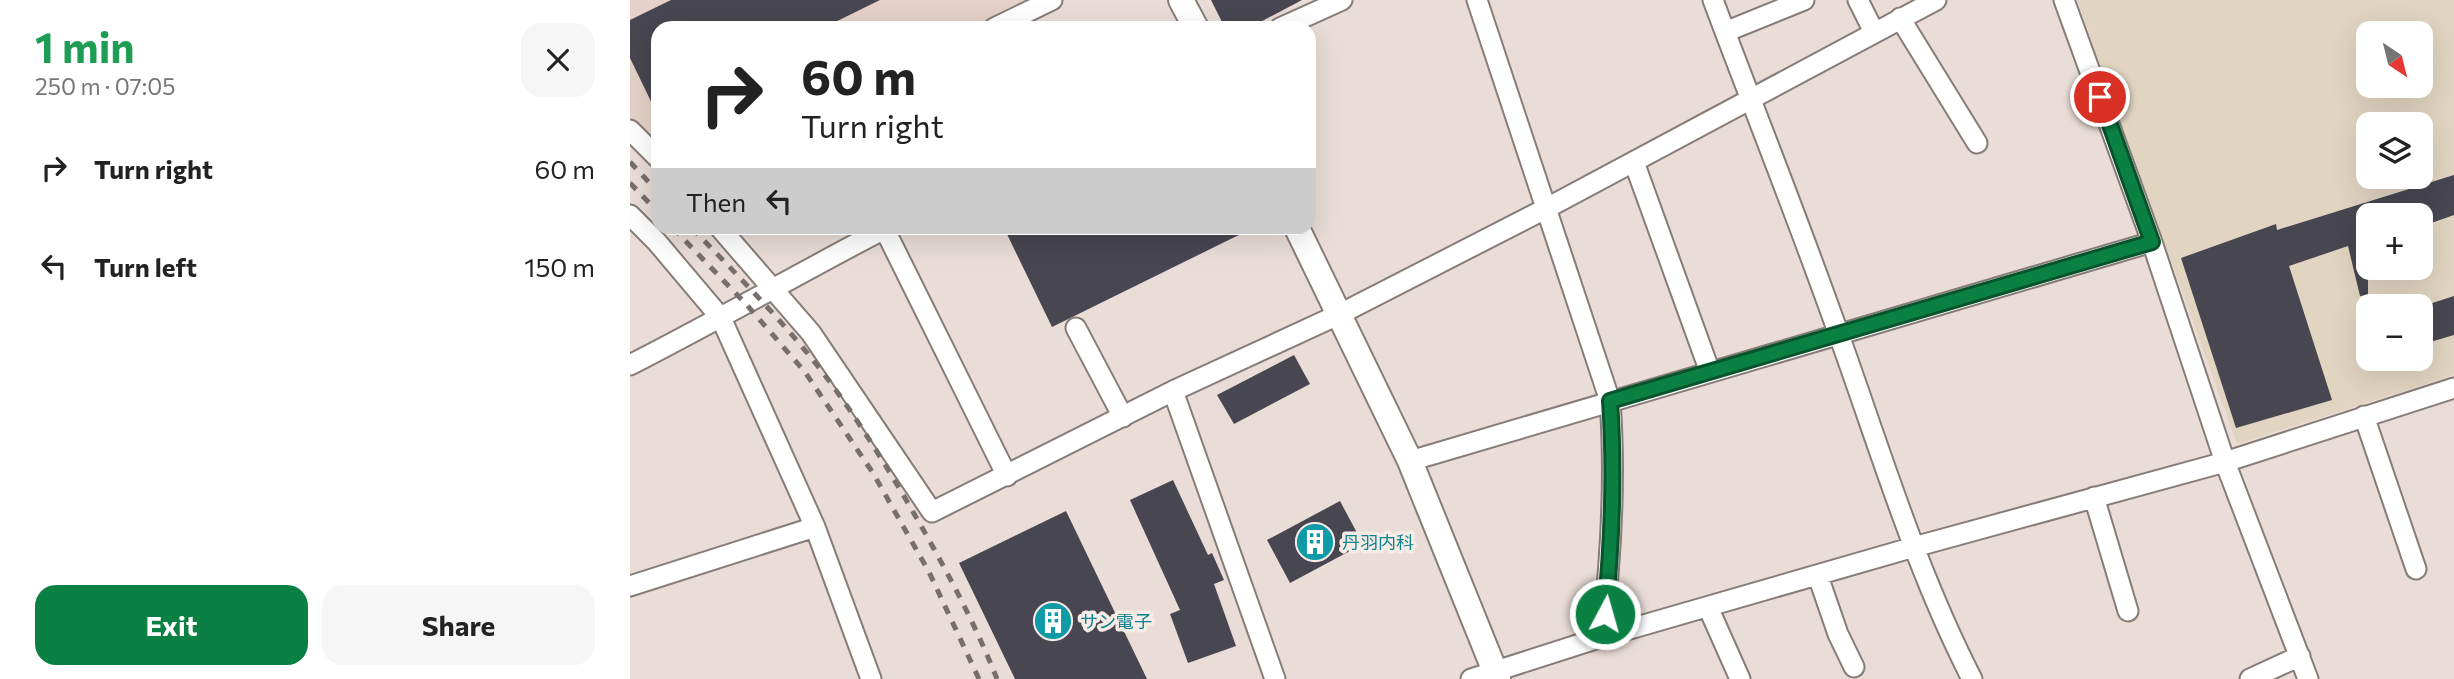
<!DOCTYPE html>
<meta charset="utf-8">
<style>
:root{--surface:#fff;--page:#f6f6f6;--text:#222;--muted:#767676;--accent:#0b8043}
body{margin:0;font-family:Commissioner,"Noto Sans JP",sans-serif;background:var(--page);color:var(--text);height:100vh;display:flex;flex-direction:column;font-size:26px;white-space:nowrap}
*{box-sizing:border-box;margin:0}
p{font-size:23px;color:var(--muted)}
.icon{flex:none;width:38px;height:38px;fill:none;stroke:currentColor;stroke-width:2;stroke-linecap:round;stroke-linejoin:round}
.map{position:relative;flex:1;overflow:hidden}
.drawer{display:flex;flex-direction:column;background:var(--surface);width:630px}
.drawer>*{flex:none}
.hud{position:absolute;left:21px;top:21px;width:665px;height:214px;border-radius:21px;box-shadow:0 7px 28px #0002;background:#fff;color:var(--text);overflow:hidden}
.needle{width:46px;rotate:145deg}
.fabs{position:absolute;left:1726px;top:21px;display:grid;gap:14px}
.fabs a{display:grid;place-items:center;width:77px;height:77px;border-radius:14px;background:var(--surface);box-shadow:0 7px 28px #0002;font-size:35px}
.pin{position:absolute;display:grid;place-items:center;width:60px;height:60px;color:#fff;margin:-30px;border:4px solid #fff;border-radius:50%;box-shadow:0 2px 7px #0007}
.me{position:absolute;width:77px;margin:-38px;rotate:6deg;stroke-linejoin:round;filter:drop-shadow(0 0 5px #0008)}
.turn{display:flex;align-items:center;gap:24px;height:147px;padding:0 35px;font-size:32px}
.turn .icon{width:91px;height:91px;stroke-width:2.5}
.turn b{display:block;font-size:49px;line-height:60px}
.then{display:flex;align-items:center;height:66px;padding:0 35px;background:#0003;gap:14px;font-size:26px}
.round{display:grid;place-items:center;flex:none;width:74px;height:74px;border-radius:21px;background:var(--page)}
.summary{display:flex;align-items:center;justify-content:space-between;height:119px;padding:0 35px}
h1{font-size:42px;font-weight:700;line-height:52px;color:#1e9e55}
.cta{display:flex;gap:14px;margin-top:auto;padding:14px 35px}
.cta a{flex:1;height:80px;border-radius:21px;background:var(--accent);color:#fff;font-size:28px;font-weight:700;line-height:80px;text-align:center}
.cta a+a{background:var(--page);color:var(--text)}
ul{padding:0;list-style:none}
li{display:flex;align-items:center;gap:21px;height:98px;padding:0 35px}
li div{flex:1}
li b{display:block;font-size:26px}
li em{font-style:normal}
main{display:flex;flex:1;min-height:0}
.map>svg:first-child{display:block}
.built{fill:#e5d1c7}
.education{fill:#e1d5c1;fill-rule:evenodd}
.building{fill:#484650}
.lines{fill:none;stroke-linecap:round;stroke-linejoin:round}
.minor-casing{stroke:#877c77;stroke-width:23}
.tertiary-casing{stroke:#877c77;stroke-width:28}
.minor{stroke:#fff;stroke-width:19}
.tertiary{stroke:#fff;stroke-width:24}
.rail{stroke:#786f6b;stroke-width:5;stroke-dasharray:9 9;stroke-linecap:butt}
.route-casing{stroke:#07532c;stroke-width:18}
.route{stroke:#0b8043;stroke-width:12}
.labels{text-anchor:middle;dominant-baseline:central;stroke-width:7;stroke-linejoin:round;paint-order:stroke}
.culture-label{font-size:18px;fill:#0d838f;stroke:#f7ebe5;text-anchor:start}
</style>
<main>
<section class="drawer">
<div class="summary"><div><h1>1 min</h1><p>250 m · 07:05</p></div><a class="round"><svg class="icon" aria-label="close" viewBox="0 0 24 24"><path d="M6 6l12 12M18 6L6 18"/></svg></a></div>
<ul>
<li><svg class="icon" aria-label="right" viewBox="0 0 24 24"><path d="M7 20v-9h11M14 6l5 5-5 5"/></svg><div><b>Turn right</b></div><em>60 m</em></li>
<li><svg class="icon" aria-label="left" viewBox="0 0 24 24"><path d="M17 20v-9H6M10 6l-5 5 5 5"/></svg><div><b>Turn left</b></div><em>150 m</em></li>
</ul>
<div class="cta"><a>Exit</a><a>Share</a></div>
</section>
<div class="map">
<svg width="1824" height="679" viewBox="0 0 1824 679">
<rect width="100%" height="100%" fill="#eaddd7"/>
<!-- built -->
<path class="built" d="M0 0H399L341 28H28V144L0 116Z"/>
<!-- education -->
<path class="education" d="M1447 0H1824V375L1607 444ZM1738 33H1790V86H1738ZM1738 124H1790V177H1738ZM1738 215H1790V268H1738ZM1738 306H1790V359H1738Z"/>
<!-- building -->
<path class="building" d="M41 0H250L193 28H28V116L0 58V20Z
M581 0H672L619 28H595Z
M1824 175V215L1790 227V215H1738V295L1730 296 1718 246 1659 266 1702 400 1606 428 1551 258 1646 224 1647 230Z
M374 228H623L422 327Z
M1824 296V335L1790 345V307Z
M664 355 680 384 604 424 587 395Z
M543 480 578 555 582 553 594 580 584 584 606 646 558 663 540 614 550 610 500 500Z
M710 501 733 544 660 583 637 540Z
M436 511 517 679H385L329 563Z"/>
<g class="lines">
<!-- minor casing -->
<g class="minor-casing">
<path id="minor" d="M847 0 980 401C986 480 981 558 972 637
M1083 0C1125 112 1170 224 1210 338 1251 452 1286 570 1342 679
M1228 0 1244 32
M1434 0 1522 242 1595 462 1678 679
M1270 18 1347 143
M364 28 422 0
M650 28 712 0
M1095 32 1174 0
M0 130 28 158
M1004 162 1080 372
M0 215 26 241 91 318 185 527 241 679
M90 228 181 333 302 512 543 391 710 314 917 208 1306 0
M254 228 377 476
M446 328 493 417
M0 365C86 321 170 273 256 228
M543 391 645 679
M1734 416 1786 569
M780 461 1522 242
M1464 497 1498 611
M1188 576 1208 634 1224 667
M0 586 185 527
M1078 607 1110 679
M841 679 972 637 1284 547 1595 462 1824 388
M1620 679 1670 656"/>
</g>
<!-- tertiary casing -->
<g class="tertiary-casing">
<path id="tertiary" d="M551 0 566 28
M667 228 780 461 868 679"/>
</g>
<!-- minor -->
<use href="#minor" class="minor"/>
<!-- tertiary -->
<use href="#tertiary" class="tertiary"/>
<!-- rail -->
<path class="rail" d="M0 162 28 192
M0 183 28 212
M43 228 116 304 175 372 243 473 299 572 349 679
M62 228C109 277 159 327 200 382 235 430 265 480 294 531 321 579 347 628 367 679"/>
</g>
<g class="lines">
<!-- route casing -->
<g class="route-casing">
<path id="route" d="M975 614C982 543 985 473 980 401L1522 242 1470 97"/>
</g>
<!-- route -->
<use href="#route" class="route"/>
</g>
<!-- icons -->
<defs>
<g id="building-disc" transform="scale(2.0125)"><circle r="9.5" fill="#0f9aa8" stroke="#f7ebe5"/><path d="M-4-6H4V6H1V3H-1V6H-4ZM-2.5-4.3h1.7v1.8h-1.7ZM.8-4.3h1.7v1.8H.8ZM-2.5-1h1.7V.8h-1.7ZM.8-1h1.7V.8H.8Z" fill="#fff"/></g>
</defs>
<g fill-rule="evenodd">
<use href="#building-disc" x="685" y="542"/>
<use href="#building-disc" x="423" y="621"/>
</g>
<g class="labels">
<!-- culture labels -->
<g class="culture-label">
<text x="712" y="542">丹羽内科</text>
<text x="450" y="621">サン電子</text>
</g>
</g>
</svg>
<div class="fabs">
<a><svg class="needle" viewBox="-14 -14 28 28"><path d="M0-13l5 13h-10z" fill="#e53935"/><path d="M0 13l5-13h-10z" fill="#767676"/></svg></a>
<a><svg class="icon" aria-label="layers" viewBox="0 0 24 24"><path d="M12 4l9 5-9 5-9-5zM3 14l9 5 9-5"/></svg></a>
<a>+</a>
<a>−</a>
</div>
<div class="pin" style="left:1470px;top:97px;background:#d93025"><svg class="icon" aria-label="arrive" viewBox="0 0 24 24"><path d="M6 21V4h12l-3 4 3 4H6"/></svg></div>
<svg class="me" style="left:975px;top:614px" viewBox="-20 -20 40 40"><circle r="17" fill="#0b8043" stroke="#fff" stroke-width="3"/><path d="M0-11L8 9 0 5-8 9z" fill="#fff"/></svg>
<div class="hud">
<div class="turn"><svg class="icon" aria-label="right" viewBox="0 0 24 24"><path d="M7 20v-9h11M14 6l5 5-5 5"/></svg><div><b>60 m</b>Turn right</div></div>
<div class="then">Then<svg class="icon" aria-label="left" viewBox="0 0 24 24"><path d="M17 20v-9H6M10 6l-5 5 5 5"/></svg></div>
</div>
</div>
</main>
